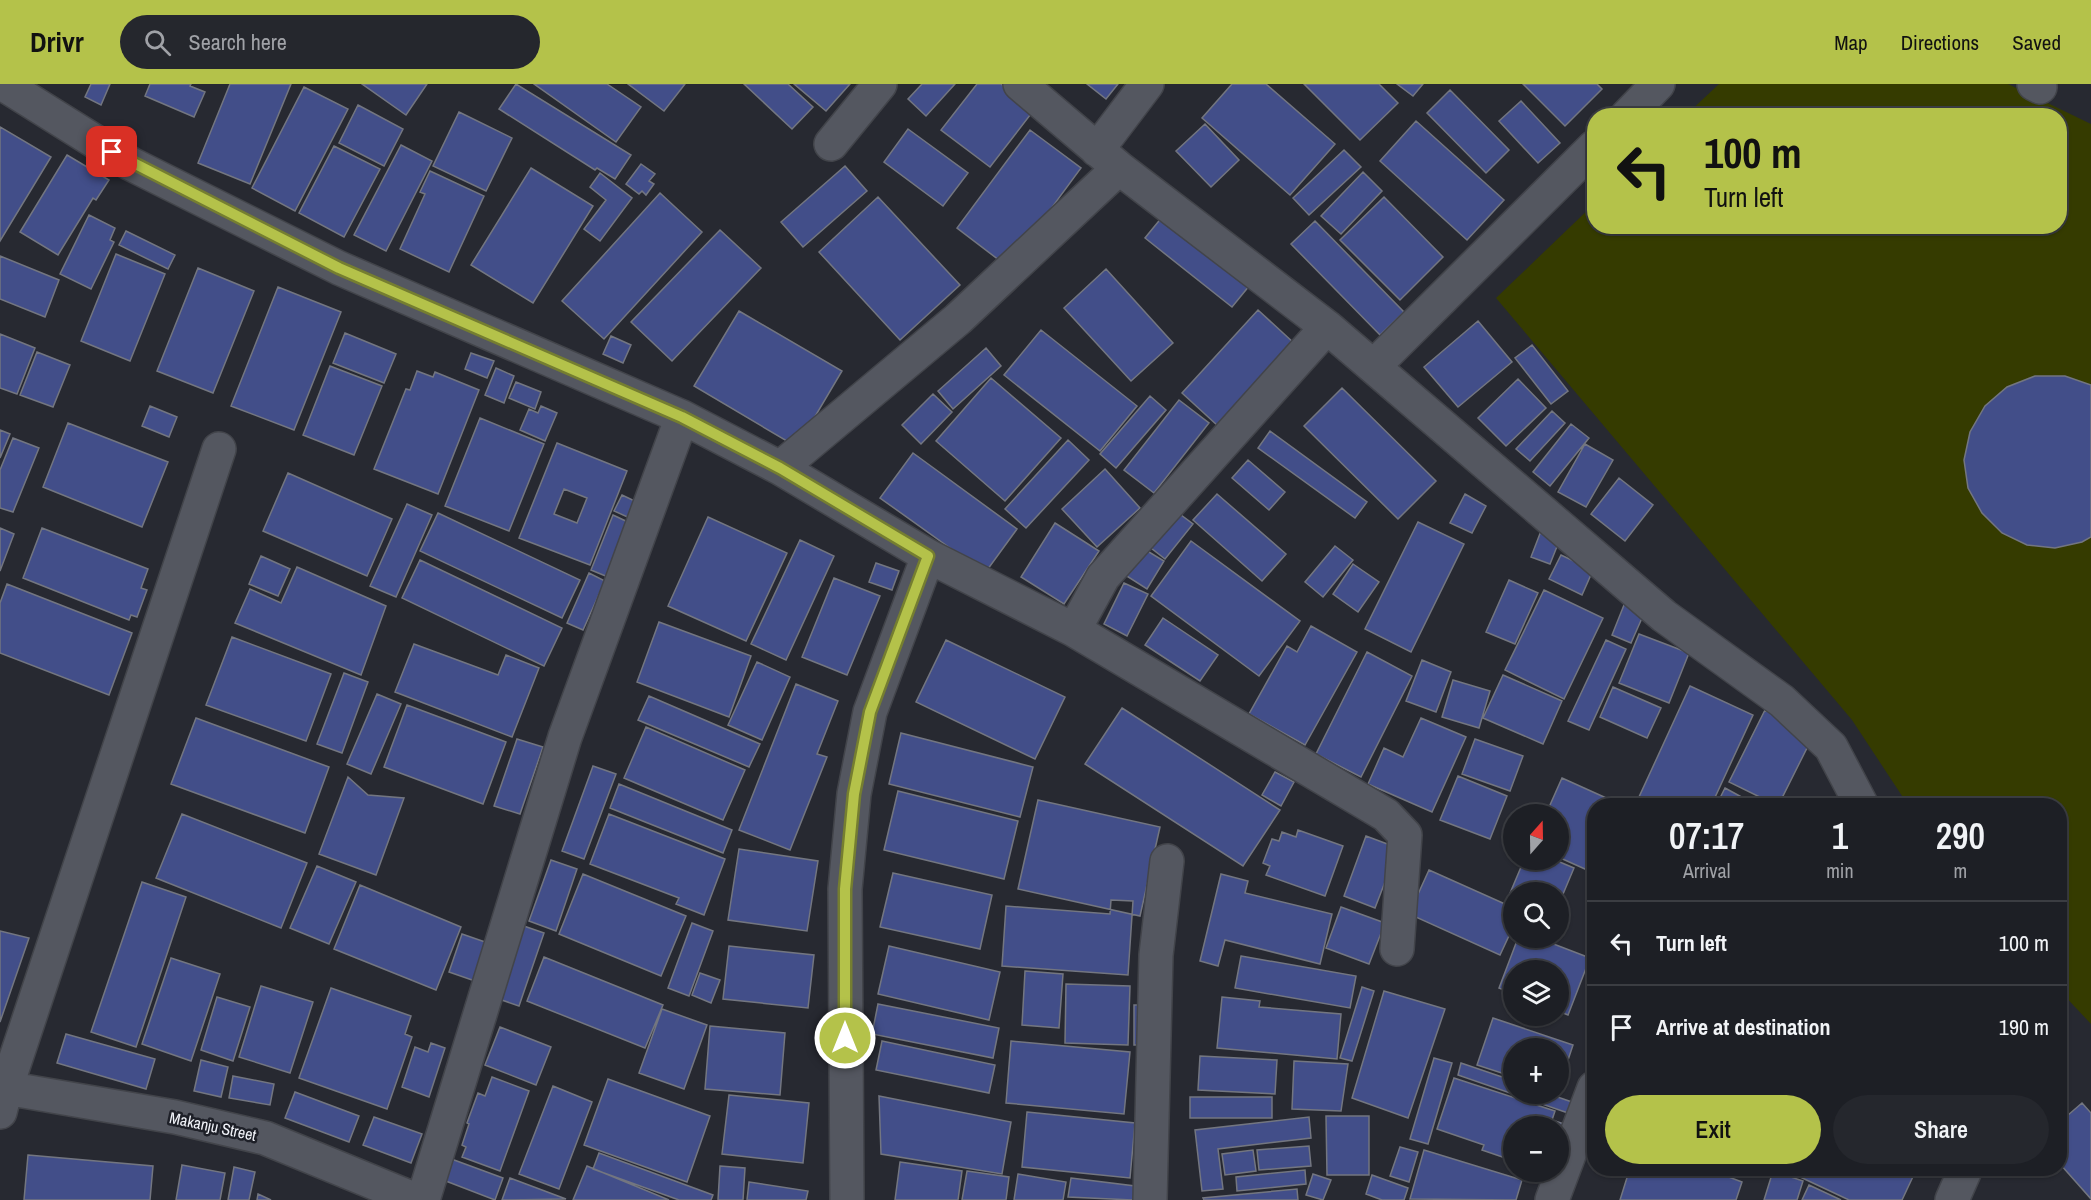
<!DOCTYPE html>
<meta charset="utf-8">
<style>
:root{--surface:#1d1f25;--page:#25272d;--text:#f1f3f6;--muted:#a0a2a7;--line:#3b3d42;--accent:#b4c24a}
body{margin:0;font-family:"Archivo Narrow",sans-serif;background:var(--page);color:var(--text);height:100vh;display:flex;flex-direction:column;font-size:22px;white-space:nowrap}
*{box-sizing:border-box;margin:0}
p{font-size:20px;color:var(--muted)}
.icon{flex:none;width:33px;height:33px;fill:none;stroke:currentColor;stroke-width:2;stroke-linecap:round;stroke-linejoin:round}
.map{position:relative;flex:1;overflow:hidden}
.details{position:absolute;left:1587px;top:714px;width:480px;height:378px;display:flex;flex-direction:column;background:var(--surface);border-radius:24px;box-shadow:0 2px 4px #0004,0 0 0 2px var(--line)}
.details>*{flex:none}
.hud{position:absolute;left:1587px;top:24px;width:480px;height:126px;border-radius:24px;box-shadow:0 2px 4px #0004,0 0 0 2px var(--line);background:#b4c24a;color:#111;overflow:hidden}
.needle{width:39px;rotate:20deg}
.fabs{position:absolute;left:1503px;top:720px;display:grid;gap:12px}
.fabs a{display:grid;place-items:center;width:66px;height:66px;border-radius:50%;background:var(--surface);box-shadow:0 2px 4px #0004,0 0 0 2px var(--line);font-size:30px}
.pin{position:absolute;display:grid;place-items:center;width:51px;height:51px;color:#fff;margin:-26px;border-radius:12px;box-shadow:0 3px 9px #0006}
.me{position:absolute;width:66px;margin:-33px;rotate:0deg;stroke-linejoin:round;filter:drop-shadow(0 0 4px #0008)}
.turn{display:flex;align-items:center;gap:21px;height:126px;padding:0 18px;font-size:27px}
.turn .icon{width:78px;height:78px;stroke-width:2.5}
.turn b{display:block;font-size:42px;line-height:51px}
.eta{display:flex;justify-content:space-evenly;align-items:center;height:102px;text-align:center}
.eta b{font-size:36px;font-weight:600;line-height:42px}
.button{display:flex;gap:12px;margin-top:auto;padding:12px 18px}
.button a{flex:1;height:69px;border-radius:36px;background:var(--accent);color:#111;font-size:24px;font-weight:600;line-height:69px;text-align:center}
.button a+a{background:var(--page);color:var(--text)}
ul{padding:0;list-style:none}
li{display:flex;align-items:center;gap:18px;height:84px;padding:0 18px;border-top:2px solid var(--line)}
li div{flex:1}
li b{display:block;font-size:22px}
li em{font-style:normal}
header{display:flex;align-items:center;gap:36px;box-sizing:border-box;height:84px;padding:0 30px;background:var(--accent);color:#111}
header strong{font-size:28px}
nav{display:flex;gap:33px;margin-inline-start:auto;font-size:21px}
.search{width:420px;height:54px;background:var(--page);display:flex;align-items:center;gap:15px;box-sizing:border-box;padding:0 21px;border-radius:33px;color:var(--muted);font-size:22px}
.map>svg:first-child{display:block}
.green{fill:#353b00}
.building{fill:#424e89;stroke:#737680;stroke-width:1.5;fill-rule:evenodd}
.lines{fill:none;stroke-linecap:round;stroke-linejoin:round}
.street-casing{stroke:#42444a;stroke-width:36}
.street{stroke:#545760;stroke-width:33}
.route-casing{stroke:#757e30;stroke-width:15}
.route{stroke:#b4c24a;stroke-width:10}
.labels{text-anchor:middle;dominant-baseline:central;stroke-width:5;stroke-linejoin:round;paint-order:stroke}
.street-label{font-size:16px;fill:#f1f3f9;stroke:#1e2028}
</style>
<header>
<strong>Drivr</strong>
<div class="search"><svg class="icon" aria-label="search" viewBox="0 0 24 24"><circle cx="10" cy="10" r="6"/><path d="M15 15l6 6"/></svg>Search here</div>
<nav><a>Map</a><a>Directions</a><a>Saved</a></nav>
</header>
<div class="map">
<svg width="2091" height="1116" viewBox="0 0 2091 1116">
<rect width="100%" height="100%" fill="#272931"/>
<!-- green -->
<path class="green" d="M1719 0H2008L2091 40V940L2060 907V722L1908 721 1852 636 1496 214 1594 120V142H2060V32L1686 31Z"/>
<!-- building -->
<path class="building" d="M91 0H110L101 21 85 13Z
M150 0H191L190 2 205 8 194 33 145 12Z
M230 0H291L250 100 198 79Z
M362 0H427L406 31Z
M516 0 631 71 615 95 597 84 595 86 499 25Z
M534 0H607L641 23 616 58Z
M628 0H685L664 27Z
M744 0H788L813 23 792 45Z
M794 0H850L826 27Z
M922 0H955L926 32 908 15Z
M977 0H1001L1034 26 990 83 941 46Z
M1087 0H1118L1106 15Z
M1232 0H1266L1335 60 1290 111 1202 34Z
M1304 0H1379L1398 19 1360 56Z
M1397 0H1423L1413 12Z
M1523 0H1597L1602 5 1565 42Z
M304 3 348 25 295 127 252 104Z
M1450 6 1509 66 1486 89 1427 29Z
M1521 17 1560 59 1538 79 1499 37Z
M358 21 403 45 384 82 339 59Z
M459 28 512 54 486 107 433 82Z
M1416 37 1504 116 1467 156 1380 77Z
M1205 40 1239 76 1211 103 1176 67Z
M0 43 51 73 0 157Z
M908 45 968 89 943 122 884 78Z
M1030 46 1081 84 1008 183 957 144Z
M401 61 432 77 386 167 354 151Z
M334 62 380 85 344 153 299 129Z
M1344 66 1361 83 1309 131 1293 114Z
M67 71 109 96 96 116 93 114 58 171 20 148Z
M641 80 655 90 649 97 654 100 646 111 642 107 639 110 626 100Z
M845 82 867 107 803 163 781 138Z
M531 84 593 122 533 219 471 181Z
M430 87 484 112 449 188 400 165 425 110 420 108Z
M1363 88 1382 107 1341 150 1321 132Z
M600 89 632 114 600 157 584 145 606 116 590 103Z
M660 109 702 148 604 255 562 217Z
M878 113 960 201 900 256 819 168Z
M1384 113 1443 173 1400 216 1340 156Z
M1167 127 1254 196 1232 223 1145 154Z
M89 131 115 144 110 156 114 158 91 205 60 190Z
M1315 137 1404 228 1380 251 1291 160Z
M720 146 761 184 672 277 631 238Z
M126 147 175 171 168 185 119 161Z
M116 170 165 190 130 277 81 257Z
M0 172 59 196 45 233 0 215Z
M198 184 254 207 213 309 157 287Z
M1106 185 1173 259 1131 297 1064 224Z
M278 203 341 228 294 346 231 322Z
M1258 226 1295 260 1218 342 1182 309Z
M739 227 842 287 797 363 694 302Z
M1478 237 1512 278 1458 323 1424 283Z
M1041 246 1137 322 1100 367 1004 291Z
M345 249 396 270 384 299 333 279Z
M0 250 35 264 17 310 0 304Z
M611 252 631 261 623 279 603 270Z
M1532 261 1568 307 1551 320 1515 274Z
M986 264 1001 282 953 325 938 307Z
M37 268 70 281 53 323 20 311Z
M471 269 494 277 487 294 465 285Z
M330 282 382 302 354 371 303 351Z
M496 284 514 292 504 319 485 311Z
M417 287 433 293 435 288 479 306 438 410 374 385 406 305 410 306Z
M2035 292H2065L2091 301V453L2082 458 2055 464 2027 461 2002 449 1982 429 1968 404 1964 376 1970 348 1985 322 2007 303Z
M991 294 1061 354 1005 417 936 357Z
M1518 295 1546 324 1506 362 1478 334Z
M516 298 541 308 535 325 509 314Z
M1342 304 1436 397 1398 435 1304 342Z
M933 310 952 328 921 360 902 341Z
M1150 312 1166 326 1116 384 1100 370Z
M1179 316 1209 339 1154 409 1124 386Z
M150 322 177 333 169 353 142 342Z
M541 322 557 329 545 357 520 346 529 325 538 329Z
M1552 327 1565 339 1530 377 1516 365Z
M480 334 544 360 509 447 445 422Z
M68 339 168 378 142 443 43 403Z
M1571 340 1589 354 1550 402 1533 388Z
M0 346 10 350 0 374Z
M1270 347 1367 418 1355 434 1258 364Z
M13 354 39 364 13 428 0 424V386Z
M1068 356 1089 376 1026 444 1005 425Z
M557 359 627 387 590 481 519 454ZM564 405 587 414 577 439 554 430Z
M1585 360 1613 376 1586 423 1558 408Z
M913 369 1017 445 985 489 880 414Z
M1248 376 1285 408 1269 426 1232 394Z
M1105 385 1140 424 1097 463 1062 425Z
M288 389 392 435 367 492 263 447Z
M1619 394 1653 421 1625 457 1591 430Z
M1217 410 1286 470 1262 497 1193 436Z
M1465 410 1486 422 1472 449 1450 439Z
M622 411 639 419 632 435 614 427Z
M407 420 432 431 396 513 370 502Z
M1173 425 1193 440 1165 475 1146 460Z
M438 429 580 496 562 534 420 467Z
M613 431 630 439 608 493 591 486Z
M708 433 787 469 746 557 668 522Z
M1418 438 1464 460 1411 568 1365 545Z
M1055 439 1099 467 1064 520 1021 493Z
M0 444 14 450 0 487Z
M42 444 148 485 141 504 147 506 137 533 131 531 129 536 23 494Z
M1541 447 1560 455 1550 480 1531 473Z
M800 456 834 472 786 576 751 560Z
M1191 457 1300 537 1259 592 1151 512Z
M1139 462 1164 477 1147 505 1122 489Z
M1335 462 1353 476 1323 513 1305 498Z
M1561 471 1593 486 1582 511 1549 495Z
M261 472 290 485 278 512 249 500Z
M420 476 562 544 544 582 402 514Z
M876 479 899 487 892 506 869 498Z
M1353 480 1379 498 1358 528 1333 510Z
M297 483 386 522 361 591 235 539 250 505 281 519Z
M589 489 605 497 583 546 567 539Z
M834 494 880 512 847 591 802 573Z
M1509 496 1538 509 1515 560 1486 548Z
M1124 499 1148 510 1127 552 1104 540Z
M7 500 132 549 109 611 0 569V519Z
M1544 506 1603 534 1564 615 1505 586Z
M1626 516 1646 525 1631 559 1612 551Z
M1163 534 1218 571 1200 597 1145 561Z
M659 538 751 572 729 633 637 598Z
M1311 542 1357 568 1305 661 1249 630 1287 562 1297 568Z
M1639 550 1689 569 1669 619 1619 599Z
M232 553 331 590 306 657 206 621Z
M946 556 1065 613 1035 675 916 618Z
M1606 556 1626 565 1589 646 1568 637Z
M414 560 498 591 506 571 539 584 512 653 395 608Z
M1367 568 1412 592 1361 693 1316 670Z
M1422 576 1451 588 1436 628 1406 617Z
M757 578 790 593 762 656 728 641Z
M344 589 368 598 342 669 317 660Z
M1503 591 1562 617 1543 660 1483 634Z
M1453 596 1490 607 1479 644 1442 633Z
M796 600 838 617 817 670 827 673 790 766 739 746Z
M1690 602 1753 631 1711 722H1658L1639 713Z
M1613 603 1661 624 1647 654 1600 633Z
M377 610 401 620 371 690 347 680Z
M649 612 760 660 749 683 638 636Z
M407 621 506 658 483 720 384 683Z
M1122 624 1280 726 1243 782 1085 680Z
M1765 626 1814 650 1778 722 1729 698Z
M196 634 329 683 305 749 171 700Z
M1421 634 1466 653 1432 728 1368 700 1384 664 1403 673Z
M646 643 745 686 723 736 624 694Z
M901 649 1033 683 1020 733 889 700Z
M517 655 543 663 520 730 494 722Z
M1475 655 1523 672 1510 707 1462 690Z
M593 682 616 690 584 775 562 767Z
M1275 688 1294 698 1281 722 1262 711Z
M1458 692 1507 712 1490 755 1440 736Z
M348 693 368 711 404 714 376 791 319 770Z
M1562 694 1624 722H1594V789L1558 773V730H1546Z
M619 700 732 746 723 769 610 724Z
M1725 704 1758 722H1716Z
M898 707 1018 737 1004 795 884 766Z
M1822 713 1837 722H1817Z
M1038 716 1160 743 1140 832 1018 805Z
M182 730 307 779 281 844 156 794Z
M609 730 725 775 704 831 676 820 679 814 590 780Z
M1298 746 1343 762 1325 812 1266 791 1270 782 1263 779 1272 755 1279 757 1282 748 1296 753Z
M1366 752 1398 764 1375 824 1344 812Z
M739 765 818 777 807 847 728 836Z
M551 776 577 785 556 847 529 837Z
M1524 776H1555L1574 784 1558 822V808H1514V817L1508 814Z
M317 782 356 798 329 860 290 844Z
M1429 786 1514 824V841L1500 871 1409 830Z
M893 789 992 811 980 865 880 843Z
M583 790 686 832 661 892 559 850Z
M1221 790 1248 797 1245 809 1332 830 1320 880 1225 856 1218 882 1200 877Z
M142 798 186 813 136 963 91 948Z
M360 801 461 843 436 906 334 865Z
M1111 816 1133 817 1128 891 1002 882 1006 822 1110 830Z
M1341 823 1385 839 1369 880 1326 864Z
M692 839 713 847 689 912 668 904Z
M521 841 544 849 519 922 496 914Z
M0 847 29 854 0 938Z
M462 850 488 859 475 897 449 888Z
M1518 854H1538L1590 874 1568 931 1558 927V886H1514V910L1499 904Z
M729 862 814 871 808 924 723 915Z
M889 862 1000 888 989 936 878 910Z
M1241 872 1356 892 1350 924 1235 904Z
M544 873 663 921 645 964 527 917Z
M171 874 220 890 191 977 142 960Z
M1025 887 1063 890 1059 944 1022 941Z
M700 889 720 896 711 919 692 911Z
M1066 900 1130 902 1128 961 1065 959Z
M261 902 313 918 290 989 239 973Z
M1362 903 1374 907 1352 977 1340 974Z
M331 904 411 932 405 950 412 953 387 1025 299 994Z
M1384 907 1445 925 1408 1034 1352 1014Z
M217 913 250 923 233 977 201 966Z
M1222 913 1260 917 1259 923 1341 930 1337 975 1217 964Z
M878 920 999 944 993 974 872 950Z
M1134 921H1150V961H1134Z
M662 925 707 941 684 1005 639 989Z
M1493 934 1573 961 1558 1006V964H1514V993L1477 981Z
M710 942 785 949 780 1011 705 1005Z
M500 943 551 963 536 1001 485 981Z
M66 950 155 975 146 1005 57 979Z
M882 957 995 981 989 1009 876 986Z
M1011 957 1130 968 1124 1030 1006 1019Z
M431 959 445 964 429 1013 402 1003 415 963 428 968Z
M1200 972 1277 976 1275 1010 1198 1006Z
M1434 974 1452 979 1428 1060 1410 1055Z
M201 976 228 983 221 1013 194 1007Z
M1294 977 1348 980 1341 1027 1292 1025Z
M1461 979 1514 997V1010H1549L1572 1018 1568 1029 1458 991Z
M233 992 274 1000 270 1021 229 1014Z
M492 993 529 1007 500 1087 462 1073 466 1063 462 1061 469 1040 467 1039 478 1009 485 1012Z
M1454 994 1555 1027 1552 1036 1564 1040 1558 1057V1042H1514V1077L1482 1066 1484 1061 1437 1045Z
M608 995 710 1032 687 1098 584 1061Z
M553 1002 592 1018 559 1105 519 1090Z
M295 1008 359 1032 349 1058 285 1034Z
M729 1011 809 1019 803 1079 722 1070Z
M879 1012 1011 1038 1002 1090 881 1070Z
M1190 1013H1272V1034H1190Z
M2082 1019 2091 1029V1115L2060 1080V1038Z
M1027 1028 1135 1039 1130 1094 1022 1083Z
M1326 1032H1369V1091H1327Z
M374 1033 422 1050 411 1079 363 1061Z
M1309 1033 1311 1054 1218 1065 1223 1105 1202 1107 1195 1046Z
M1309 1062 1311 1082 1259 1086 1257 1066Z
M1400 1063 1418 1068 1409 1098 1390 1092Z
M1253 1066 1256 1087 1225 1091 1222 1070Z
M1424 1066 1522 1096 1516 1116 1410 1115Z
M599 1069 713 1111 711 1116H679L593 1085Z
M28 1071 153 1082 150 1116H24Z
M446 1073 503 1094 495 1116 438 1094Z
M900 1078 962 1087 958 1116H895Z
M182 1081 225 1089 220 1116H176Z
M587 1082 669 1116H573Z
M720 1082 745 1084 743 1116H718Z
M234 1083 255 1088 249 1116H228Z
M1630 1084H1705L1742 1098 1736 1116H1620Z
M1781 1084H1917L1902 1116H1849Z
M1305 1086 1306 1100 1237 1107 1236 1093Z
M967 1087 1009 1093 1006 1116H962Z
M1773 1087 1803 1097 1797 1116H1764Z
M1018 1090 1066 1098 1063 1116H1014Z
M1313 1090 1331 1096 1323 1116 1306 1111Z
M1372 1091 1408 1104 1404 1116H1382L1366 1110Z
M510 1094 566 1115 502 1116Z
M1071 1094 1135 1102 1133 1116 1068 1113Z
M749 1098 808 1107 806 1116H747Z
M1809 1101 1841 1116H1802Z
M1297 1105 1298 1116H1204L1203 1114Z
M258 1110 271 1116H257Z"/>
<g class="lines">
<!-- street casing -->
<g class="street-casing">
<path id="street" d="M3 0 131 80 339 184 682 333 780 384 928 472 870 628 854 710 845 805 847 1116
M2034 0 2040 3
M1627 32 1658 0
M831 60 880 0
M1097 66 1147 0
M1119 84 1327 243 1664 532 1782 617 1831 663 1862 722
M1374 282 1594 63
M780 384 958 235 1119 84 1020 0
M928 472 1074 546 1386 731 1405 751 1397 865
M1074 546 1103 493 1327 243
M0 1003 175 1033 265 1054 416 1116
M0 1028 6 1004 219 365
M423 1116 565 653 682 333
M1150 1116 1156 871 1167 777
M1552 1116 1594 1004
M1952 1116 1966 1084"/>
</g>
<!-- street -->
<use href="#street" class="street"/>
</g>
<g class="lines">
<!-- route casing -->
<g class="route-casing">
<path id="route" d="M112 68 339 184 682 333 780 384 928 472 870 628 854 710 845 805V954"/>
</g>
<!-- route -->
<use href="#route" class="route"/>
</g>
<g class="labels">
<!-- street labels -->
<g class="street-label">
<text transform="translate(213 1042) rotate(12)">Makanju Street</text>
</g>
</g>
</svg>
<div class="fabs">
<a><svg class="needle" viewBox="-14 -14 28 28"><path d="M0-13l5 13h-10z" fill="#e53935"/><path d="M0 13l5-13h-10z" fill="#a0a2a7"/></svg></a>
<a><svg class="icon" aria-label="search" viewBox="0 0 24 24"><circle cx="10" cy="10" r="6"/><path d="M15 15l6 6"/></svg></a>
<a><svg class="icon" aria-label="layers" viewBox="0 0 24 24"><path d="M12 4l9 5-9 5-9-5zM3 14l9 5 9-5"/></svg></a>
<a>+</a>
<a>−</a>
</div>
<div class="pin" style="left:112px;top:68px;background:#d93025"><svg class="icon" aria-label="arrive" viewBox="0 0 24 24"><path d="M6 21V4h12l-3 4 3 4H6"/></svg></div>
<svg class="me" style="left:845px;top:954px" viewBox="-20 -20 40 40"><circle r="17" fill="#b4c24a" stroke="#fff" stroke-width="3"/><path d="M0-11L8 9 0 5-8 9z" fill="#fff"/></svg>
<div class="hud">
<div class="turn"><svg class="icon" aria-label="left" viewBox="0 0 24 24"><path d="M17 20v-9H6M10 6l-5 5 5 5"/></svg><div><b>100 m</b>Turn left</div></div>
</div>
<section class="details">
<div class="eta">
<div><b>07:17</b><p>Arrival</p></div>
<div><b>1</b><p>min</p></div>
<div><b>290</b><p>m</p></div>
</div>
<ul>
<li><svg class="icon" aria-label="left" viewBox="0 0 24 24"><path d="M17 20v-9H6M10 6l-5 5 5 5"/></svg><div><b>Turn left</b></div><em>100 m</em></li>
<li><svg class="icon" aria-label="arrive" viewBox="0 0 24 24"><path d="M6 21V4h12l-3 4 3 4H6"/></svg><div><b>Arrive at destination</b></div><em>190 m</em></li>
</ul>
<div class="button"><a>Exit</a><a>Share</a></div>
</section>
</div>
